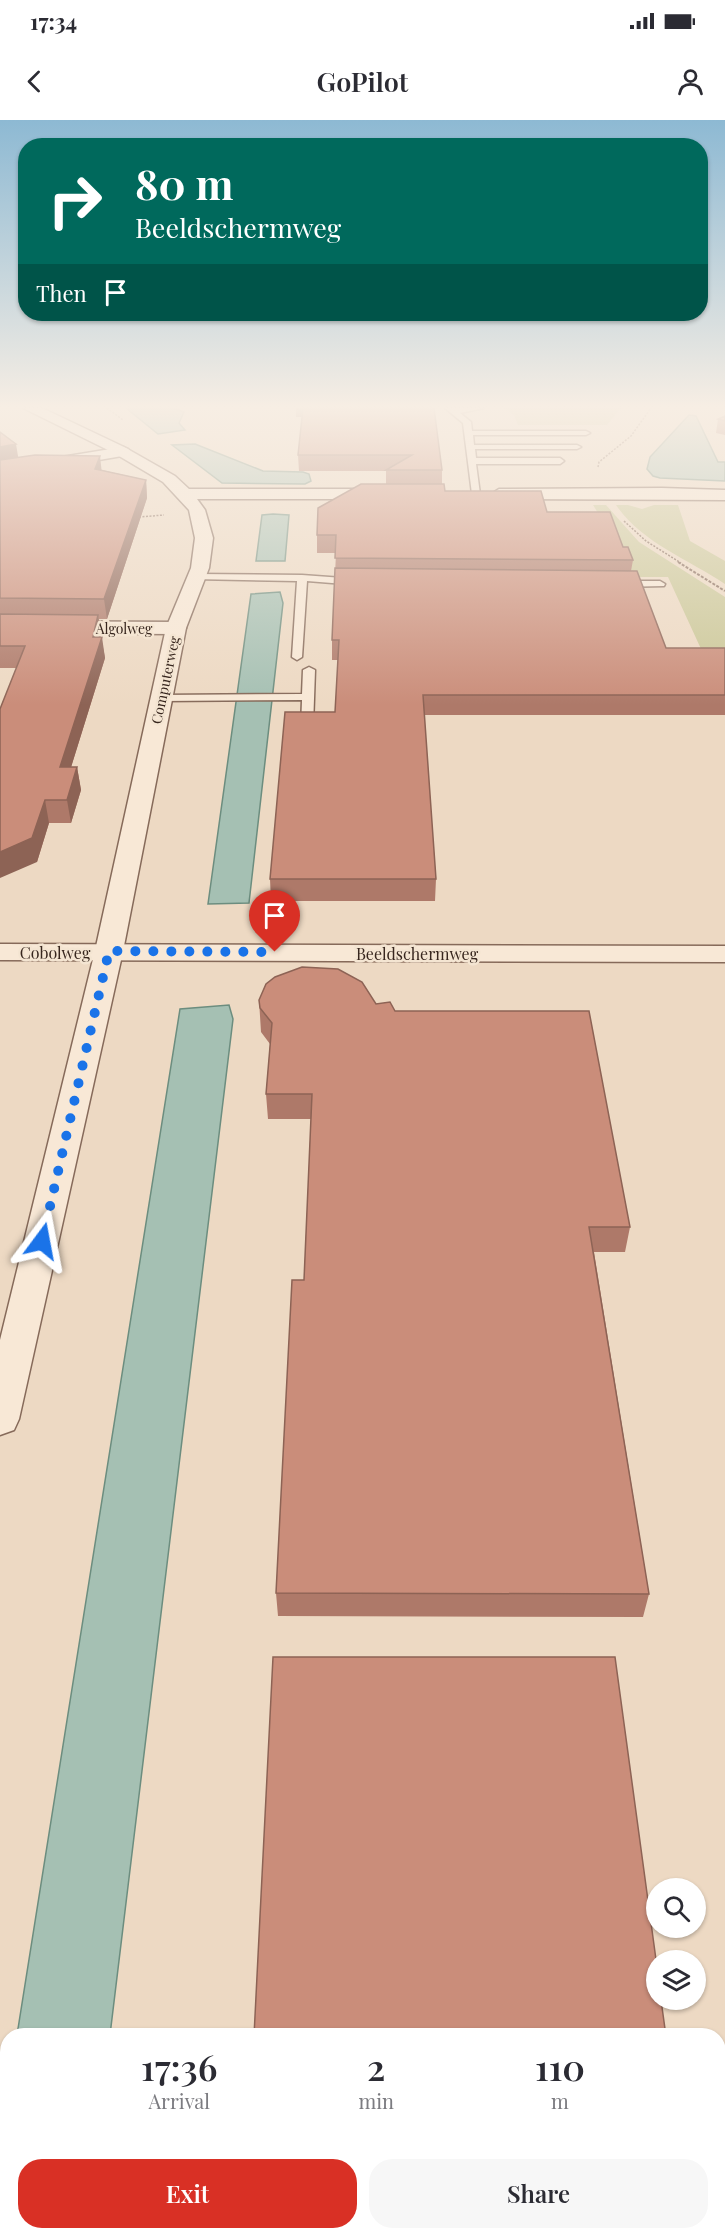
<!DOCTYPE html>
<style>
:root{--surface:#fff;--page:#f7f7f7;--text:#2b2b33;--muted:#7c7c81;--accent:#d93025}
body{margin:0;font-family:"Playfair Display",serif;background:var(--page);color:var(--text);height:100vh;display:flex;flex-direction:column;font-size:22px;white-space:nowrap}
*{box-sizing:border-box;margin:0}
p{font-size:20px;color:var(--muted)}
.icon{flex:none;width:33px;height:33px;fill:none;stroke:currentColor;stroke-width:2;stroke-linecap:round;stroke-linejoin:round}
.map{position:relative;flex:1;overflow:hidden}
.side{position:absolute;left:0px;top:1908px;width:726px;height:212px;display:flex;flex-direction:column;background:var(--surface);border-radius:24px 24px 0 0;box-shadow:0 2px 4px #0004}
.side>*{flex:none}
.guide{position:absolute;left:18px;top:18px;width:690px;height:183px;border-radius:24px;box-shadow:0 2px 4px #0004;background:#00695c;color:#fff;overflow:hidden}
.tools{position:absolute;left:646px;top:1758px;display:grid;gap:12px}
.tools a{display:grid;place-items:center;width:60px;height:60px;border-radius:50%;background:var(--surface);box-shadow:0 2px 4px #0004;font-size:30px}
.pin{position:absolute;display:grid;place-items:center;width:51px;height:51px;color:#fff;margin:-62px -26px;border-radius:50% 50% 50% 0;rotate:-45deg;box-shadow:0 0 6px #0007}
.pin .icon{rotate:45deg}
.me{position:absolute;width:66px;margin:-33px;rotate:13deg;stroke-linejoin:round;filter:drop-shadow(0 0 4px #0008)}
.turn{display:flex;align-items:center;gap:21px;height:126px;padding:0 18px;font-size:27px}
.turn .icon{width:78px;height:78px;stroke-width:2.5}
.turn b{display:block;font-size:42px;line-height:51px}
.then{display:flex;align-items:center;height:57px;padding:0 18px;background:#0003;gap:12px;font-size:22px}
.eta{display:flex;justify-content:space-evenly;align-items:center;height:102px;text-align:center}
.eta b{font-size:36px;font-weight:600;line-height:42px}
.action{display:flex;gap:12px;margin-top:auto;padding:12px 18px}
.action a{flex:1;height:69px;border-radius:24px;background:var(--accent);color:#fff;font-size:24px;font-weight:600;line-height:69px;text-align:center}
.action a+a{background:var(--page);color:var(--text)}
.status{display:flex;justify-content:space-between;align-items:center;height:42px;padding:0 30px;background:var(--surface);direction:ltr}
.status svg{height:16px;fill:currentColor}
header{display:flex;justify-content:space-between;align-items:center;height:78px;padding:0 18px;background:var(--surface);font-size:27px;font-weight:600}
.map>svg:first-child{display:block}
.green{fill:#cac797}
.water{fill:#a5c0b3;stroke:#6c8d7f;stroke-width:1.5}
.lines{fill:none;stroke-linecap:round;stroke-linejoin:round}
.service-casing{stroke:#866a5a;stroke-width:3}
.minor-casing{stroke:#866a5a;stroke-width:3}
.tertiary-casing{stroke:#866a5a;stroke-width:3}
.path-far1{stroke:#866a5a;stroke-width:1.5;stroke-dasharray:2 1.5;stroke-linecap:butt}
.path{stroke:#866a5a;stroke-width:2;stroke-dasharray:3 1.5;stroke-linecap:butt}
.service{fill:#f8e8d6;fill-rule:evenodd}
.minor{fill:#f8e8d6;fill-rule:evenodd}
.tertiary{fill:#f8e8d6;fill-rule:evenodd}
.wall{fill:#ae7969}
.shaded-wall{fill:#8d6355}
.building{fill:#ca8d7a;stroke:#8d6355;stroke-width:1.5}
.route{stroke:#1a73e8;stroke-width:10;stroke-dasharray:0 18}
.labels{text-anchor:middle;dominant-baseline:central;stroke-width:5;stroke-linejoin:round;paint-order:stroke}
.far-street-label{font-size:14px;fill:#37261e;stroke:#f4e5d2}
.street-label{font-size:16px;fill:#37261e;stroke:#f4e5d2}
</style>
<div class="status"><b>17:34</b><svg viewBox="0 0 49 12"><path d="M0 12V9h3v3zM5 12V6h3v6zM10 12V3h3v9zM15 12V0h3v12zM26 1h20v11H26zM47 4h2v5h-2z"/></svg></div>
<header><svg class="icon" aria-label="back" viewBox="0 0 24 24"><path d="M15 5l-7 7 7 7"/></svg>GoPilot<svg class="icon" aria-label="person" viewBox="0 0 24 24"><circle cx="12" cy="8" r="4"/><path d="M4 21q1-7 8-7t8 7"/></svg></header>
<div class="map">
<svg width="725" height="2119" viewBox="0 0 725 2119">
<rect width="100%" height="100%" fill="#edd9c3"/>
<!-- green -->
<path class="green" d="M504 288H621L607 305H518L514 295Z
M593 385H606L639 422 725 477V542H707L668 457H627L608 409Z
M616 385H628L642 389 654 385H678L690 421 725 441V464C688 439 642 423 616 385Z"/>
<!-- water -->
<path class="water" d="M126 288H173L184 292 179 303 185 310 158 314Z
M689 295 696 296 718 342H725V361L660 358 653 356 647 349 650 337Z
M195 324 263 351 303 352 309 354 311 361 305 364 222 363 172 325Z
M273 394 289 395 285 441H256L262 395Z
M280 472 283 483 249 783 208 784 251 474Z
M229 885 233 899 110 1915H17L180 889Z
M7 1977 8 2112H86L85 2119H0V2025Z"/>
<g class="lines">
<!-- service casing -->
<g class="service-casing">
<path id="service" d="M445 288H484L460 293 471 302 472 311H586L590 313 586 315H473L474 325H577L581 327 577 329H475L476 338H560L564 341 560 344H476L480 374 476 377 472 374 463 303Z
M196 454 302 455 357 459 362 462 357 465 307 461 302 537 297 540 292 537 297 461 192 459 191 457Z
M660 461 665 464 664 466 618 467 613 464 618 461Z
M309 547 315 550 313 607 307 611 301 607 302 580 162 581 156 578 162 575 302 574 303 550Z"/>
</g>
<!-- minor casing -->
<g class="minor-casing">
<path id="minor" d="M123 327 128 329 131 332 128 335 0 357V347Z
M0 501 176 502 183 504 186 508 183 512 176 514 0 513Z
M0 824 725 826V842L0 840Z"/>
</g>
<!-- tertiary casing -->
<g class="tertiary-casing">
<path id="tertiary" d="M23 288H42L124 327 175 356 189 369H387L395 374 387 379H197L205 390 213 418 209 448 186 508 123 831 19 1299 14 1310 0 1315V1220L95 831 166 508 191 448 195 418 189 390 163 362 114 333Z
M662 368 725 370V380L499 379 491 374 499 369Z"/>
</g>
<!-- path-far1 -->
<path class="path-far1" d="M107 288 123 300
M598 347 599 342 631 316 651 288
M139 397 164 395
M624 401 646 421 681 443"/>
<!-- path -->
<path class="path" d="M678 442 725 471"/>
<!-- service -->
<use href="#service" class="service"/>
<!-- minor -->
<use href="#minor" class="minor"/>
<!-- tertiary -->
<use href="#tertiary" class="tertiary"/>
</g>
<!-- wall -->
<path class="wall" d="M296 288H434L442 350V364L445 371 547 392 623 427 633 440 631 451 666 528H725V595H424L436 759 435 781H271L270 759 335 592 338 540H332V520L336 433H317V415L386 364V351H299L298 335 302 297H296Z
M725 296V315L716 313 718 299Z
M0 312 18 337 102 350 146 360 147 378 107 499H99L101 517 105 538 71 647H77L81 670 71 703H49L37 742 17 548H0Z
M259 880 376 884 395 891 630 1107 625 1132H594L649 1474 643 1497 278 1496 276 1473 304 1160 311 999H268L266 974 270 924 261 912Z"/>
<!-- shaded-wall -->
<path class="shaded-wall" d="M296 288H304V297H296Z
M16 324 19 342 0 345V327Z
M100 336 102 354 95 349Z
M146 360 147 378 107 499 104 479Z
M98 495 101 516 98 530 102 517 105 538 64 670 60 647Z
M77 647 81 670 71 703 67 680Z
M45 680 49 703 37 742 0 758V732Z"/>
<!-- building -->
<path class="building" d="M303 288H434L442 350H386L412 335H298Z
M725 296V301L718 299Z
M0 312 16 324 0 327Z
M35 335 100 336 95 349 146 360 104 479 0 478V340Z
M361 364H444L445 371H541L547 392H610L623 427H628L633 440 335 438 336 415H317L318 388Z
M335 448 637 451 666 528H725V575H423L436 759H270L285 592H335L339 520H332Z
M0 494 98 495 93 517H102L60 647H77L67 680H45L32 718 0 732V589L25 526H0Z
M302 847 338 849 362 862 376 884 390 882 395 891H589L630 1107H589L649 1474 276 1473 292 1160H304L312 974H266L272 903 260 888 259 880 266 864 275 857Z
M273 1537H615L657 1847V1880H661L666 1916H254Z
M244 2112H693L694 2119H243Z"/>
<!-- sky -->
<linearGradient id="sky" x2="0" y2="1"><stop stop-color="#8db9d3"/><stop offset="0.49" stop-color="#f7eee4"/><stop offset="1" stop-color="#f7eee4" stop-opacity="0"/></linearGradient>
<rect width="725" height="585" fill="url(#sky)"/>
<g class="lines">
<!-- route -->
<path class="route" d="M42 1121 109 831 275 832"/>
</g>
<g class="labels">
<!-- far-street labels -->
<g class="far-street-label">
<text x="124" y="508">Algolweg</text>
<text transform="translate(165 560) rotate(-78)">Computerweg</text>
</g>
<!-- street labels -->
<g class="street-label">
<text x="55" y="832">Cobolweg</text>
<text x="417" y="833">Beeldschermweg</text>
</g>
</g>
</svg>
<div class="tools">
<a><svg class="icon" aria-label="search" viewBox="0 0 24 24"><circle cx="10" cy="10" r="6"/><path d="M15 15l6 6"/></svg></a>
<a><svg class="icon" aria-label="layers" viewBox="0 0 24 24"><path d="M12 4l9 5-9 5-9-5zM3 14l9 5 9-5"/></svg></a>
</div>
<div class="pin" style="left:275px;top:832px;background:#d93025"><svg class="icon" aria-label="arrive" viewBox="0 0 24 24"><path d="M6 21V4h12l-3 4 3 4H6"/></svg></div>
<svg class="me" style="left:42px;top:1121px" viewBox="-20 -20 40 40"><path d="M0-17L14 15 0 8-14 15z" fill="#1a73e8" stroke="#fff" stroke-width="4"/></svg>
<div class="guide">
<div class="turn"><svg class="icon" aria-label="right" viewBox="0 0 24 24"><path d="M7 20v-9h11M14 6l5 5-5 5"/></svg><div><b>80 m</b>Beeldschermweg</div></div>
<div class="then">Then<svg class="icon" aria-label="arrive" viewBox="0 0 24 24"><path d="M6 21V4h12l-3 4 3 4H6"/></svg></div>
</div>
<section class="side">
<div class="eta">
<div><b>17:36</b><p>Arrival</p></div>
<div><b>2</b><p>min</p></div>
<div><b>110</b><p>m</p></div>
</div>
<div class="action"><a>Exit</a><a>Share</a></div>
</section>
</div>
